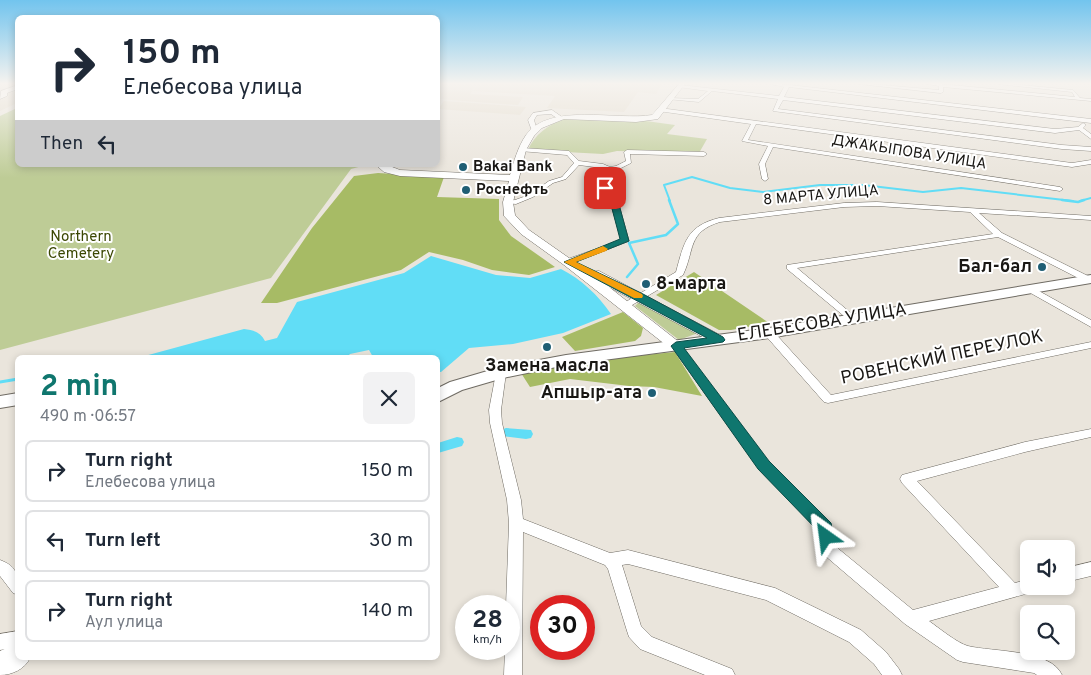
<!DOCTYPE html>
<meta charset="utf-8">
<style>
:root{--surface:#fff;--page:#f2f2f3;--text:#1f2937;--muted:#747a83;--line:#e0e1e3;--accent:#0f766e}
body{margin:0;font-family:Overpass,sans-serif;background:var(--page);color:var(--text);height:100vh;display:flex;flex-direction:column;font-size:19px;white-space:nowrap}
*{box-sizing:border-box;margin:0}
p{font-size:16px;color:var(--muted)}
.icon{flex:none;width:28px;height:28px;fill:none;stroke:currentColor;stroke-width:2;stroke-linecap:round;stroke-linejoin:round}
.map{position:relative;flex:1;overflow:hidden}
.sheet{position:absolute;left:15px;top:355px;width:425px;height:305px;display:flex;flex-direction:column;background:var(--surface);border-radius:8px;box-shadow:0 2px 8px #0003}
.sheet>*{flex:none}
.banner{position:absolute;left:15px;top:15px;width:425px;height:152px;border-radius:8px;box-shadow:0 2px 8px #0003;background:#fff;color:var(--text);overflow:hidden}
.fabs{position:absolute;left:1020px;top:540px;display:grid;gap:10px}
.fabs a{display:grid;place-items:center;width:55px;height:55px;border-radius:8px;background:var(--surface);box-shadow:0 2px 8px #0003;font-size:25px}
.speed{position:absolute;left:455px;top:595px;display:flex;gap:10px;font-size:25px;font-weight:700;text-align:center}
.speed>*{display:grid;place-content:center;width:65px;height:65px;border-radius:50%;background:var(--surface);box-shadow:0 2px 8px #0003;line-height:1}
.speed small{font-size:12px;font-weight:400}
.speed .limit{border:8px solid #d22;background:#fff;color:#111}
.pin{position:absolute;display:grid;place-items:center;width:42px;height:42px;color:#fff;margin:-21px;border-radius:10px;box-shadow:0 2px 8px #0006}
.me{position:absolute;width:55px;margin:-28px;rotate:329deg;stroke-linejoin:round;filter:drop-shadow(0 0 4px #0008)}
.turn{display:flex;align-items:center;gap:18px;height:105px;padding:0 25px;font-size:22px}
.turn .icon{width:65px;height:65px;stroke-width:2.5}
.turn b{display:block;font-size:35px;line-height:42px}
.then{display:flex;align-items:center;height:48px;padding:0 25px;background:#0003;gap:10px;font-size:19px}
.round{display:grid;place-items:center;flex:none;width:52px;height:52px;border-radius:8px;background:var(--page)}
.head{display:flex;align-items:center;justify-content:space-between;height:85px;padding:0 25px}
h1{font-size:30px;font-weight:700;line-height:38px;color:var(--accent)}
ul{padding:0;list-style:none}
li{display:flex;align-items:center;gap:15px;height:62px;margin:0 10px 8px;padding:0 15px;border:2px solid var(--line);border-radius:8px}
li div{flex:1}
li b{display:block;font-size:19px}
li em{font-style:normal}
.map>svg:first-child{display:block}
.built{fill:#e2daca}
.green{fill:#becc96}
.forest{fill:#a7bb65}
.water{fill:#61ddf6}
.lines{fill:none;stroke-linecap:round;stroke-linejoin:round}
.stream-far2{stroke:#61ddf6;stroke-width:2}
.stream-far1{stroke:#61ddf6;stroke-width:2.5}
.stream{stroke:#61ddf6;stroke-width:3}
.canal{fill:#61ddf6;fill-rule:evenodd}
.street-casing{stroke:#6f6b63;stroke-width:1}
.secondary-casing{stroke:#6f6b63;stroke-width:1}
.primary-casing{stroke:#6f6b63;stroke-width:2}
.street{fill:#fff;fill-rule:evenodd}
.secondary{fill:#fff;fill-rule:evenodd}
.primary{fill:#fff;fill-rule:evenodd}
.route{fill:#0f766e;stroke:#0a4d48}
.slow{fill:#f59e0b}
.poi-dot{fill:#1f5e74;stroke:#fff;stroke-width:2}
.labels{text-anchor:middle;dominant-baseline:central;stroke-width:4;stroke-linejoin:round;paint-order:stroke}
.far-street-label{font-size:15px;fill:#191714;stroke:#fff}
.far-poi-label{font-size:15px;font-weight:bold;fill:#191714;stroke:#fff;text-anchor:start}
.far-park-label{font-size:15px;fill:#3b4703;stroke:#fff}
.poi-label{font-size:18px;font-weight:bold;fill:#191714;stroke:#fff;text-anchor:end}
.street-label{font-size:18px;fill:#191714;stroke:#fff}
</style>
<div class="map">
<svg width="1091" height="675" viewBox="0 0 1091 675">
<rect width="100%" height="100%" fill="#eae5dc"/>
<!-- built -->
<path class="built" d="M0 84H17V103L0 111Z
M438 84H477L470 94 523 97 518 105 438 99Z
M478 84H662L656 94 638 92 624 112 547 108 555 96 473 91Z
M444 101 526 107 520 115 438 109Z"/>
<!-- green -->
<path class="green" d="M17 108 18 165H366L351 169 271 278 0 350V116Z
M563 119 646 121 675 125 667 134 707 139 699 153 617 151 603 154 528 150C535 134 547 126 563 119Z
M638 303H642L698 333 679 340 635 306Z"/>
<!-- forest -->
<path class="forest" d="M378 173 444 177 437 197 499 199V220L511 236 555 267 529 275 492 270 463 260 429 252 401 270 277 303H261L312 228 354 176Z
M694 272 769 323 731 330H719L656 295Z
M623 312 643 328 641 336 635 341 575 351 562 337Z
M675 352 702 396 654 387 629 386 570 379 530 387 521 373 573 362Z"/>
<!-- water -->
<path class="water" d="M431 256 496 275 530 278 561 269C582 280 597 294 611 314L563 333 513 344 469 348 441 372H438V358L373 357 369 350 350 354 346 358 141 357 244 329C253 330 260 332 265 341L277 338 297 302 404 273Z"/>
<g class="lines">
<!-- stream-far2 -->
<path class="stream-far2" d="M670 201 664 185 692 177 730 188 763 192 820 185H863L923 192 961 188 1073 201
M1080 201 1091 198"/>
<!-- stream-far1 -->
<path class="stream-far1" d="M1062 200 1078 202 1084 200
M627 277 638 264 629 243 666 235 678 224 669 200"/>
<!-- stream -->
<path class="stream" d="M0 382 18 379"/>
<!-- canal -->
<path class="canal" d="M506 428 531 430 533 434 531 438 526 439 501 436 499 433 501 430Z
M457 437 462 438 464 442 462 446 438 453V443Z"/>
<!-- street casing -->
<g class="street-casing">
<path id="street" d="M770 84H781L1091 119V123L789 87 784 97 1055 129 1078 127 1083 123 1086 125 1083 128 1091 134V139L1079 130 1055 133 783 100 778 109 1062 145 1091 147V151L1062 149 773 111 778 99 712 91 699 102 667 99 669 98 698 99 708 91 678 87 680 85 779 96 784 87Z
M859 84H871L939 90V86L927 84H941L1075 97 1072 92 998 84H1011L1073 90 1080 98 1091 99V101L943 87V92L941 93Z
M660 108 1072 163 1091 160V164L1072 167 756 124 748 140 1060 187 1063 189 1060 191 773 147 765 164 768 179 765 181 762 179 759 164 768 146 742 141 751 124 658 111Z
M552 110 562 117V119H558L551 114 537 115 534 120 537 130 532 131 528 120 533 113Z
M522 148 569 151 579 161 603 164 610 167 616 166 626 161 624 152 627 150 704 152 707 154 704 156 630 154 631 163 619 169 612 171 608 188 618 201 629 241 568 265 565 264V260L621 240 610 201 602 188 606 170 602 168 579 165 566 179 553 183 533 197 516 204 506 203V201L515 200 529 195 549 181 562 177 574 163 567 155 520 151V149Z
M877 202 1091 216V220L979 213 1002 233 1090 277 1091 280 1087 282 1084 281 998 237 797 268 858 319 853 322 850 321 787 269V265L993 234 970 212 877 206 844 207 720 222C687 232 695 250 683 275L627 308H621L619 306 676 272C684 242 687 226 719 218L844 203Z
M1030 286 1091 320V327L1027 291 1026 289 1027 287Z
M769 330 773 331 831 395 1091 342V348L828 403 824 402 765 335 764 333Z
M676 343 680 344 768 462 830 524 835 546 913 610 999 587 902 483 900 479 902 475 1025 442 1091 429V437L1025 452 917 481 1015 583 1029 579V586H1037L1034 591 1029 593 929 621C939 628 957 643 968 646 992 652 1051 649 1062 675H1037L1034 673 963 662 957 660 905 624 823 554 818 530 758 468 671 346Z
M501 370 506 373 501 410 502 423 521 500 523 519 610 553 628 550 775 588 861 630 886 652 899 669 902 675H882L874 664 849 642 766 600 628 564 622 565 641 626 652 637 732 669 735 675H705L640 649 629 637 627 631 608 569 605 565 523 532 522 675H504L505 649H509V606H506L509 523 507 500 490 423 489 410 496 373Z
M0 560C19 567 18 577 18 595L13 593 0 576Z
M1091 562V576L1066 582V568Z
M18 631V647L0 650V634Z"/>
</g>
<!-- secondary casing -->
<g class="secondary-casing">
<path id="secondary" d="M679 84H685L658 119 636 122 564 119 542 128 534 136 526 150 513 202 515 215 529 230 589 272 599 271 724 337 727 340 724 343H714L609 287 684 346 681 349H671L564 265 521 234 504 216 503 202 509 181 400 176 384 172 376 165H387L400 170 510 175C514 161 518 147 526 135 549 102 617 121 652 115Z
M18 85V89L7 93V96L0 99 1 91Z
M18 643V658H30C25 669 12 675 0 675V651Z"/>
</g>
<!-- primary casing -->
<g class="primary-casing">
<path id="primary" d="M1091 275V283L769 338 566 365 503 378 462 390 438 402V388L450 382 501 367 566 355 769 328Z
M18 393V405L0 408V396Z"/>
</g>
<!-- street -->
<use href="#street" class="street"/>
<!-- secondary -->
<use href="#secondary" class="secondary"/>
<!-- primary -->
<use href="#primary" class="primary"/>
</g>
<!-- sky -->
<linearGradient id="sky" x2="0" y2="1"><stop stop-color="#72c4ee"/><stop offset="0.47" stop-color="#f6f3ef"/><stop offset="1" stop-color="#f6f3ef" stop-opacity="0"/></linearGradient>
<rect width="1091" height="178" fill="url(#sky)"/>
<!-- route -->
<path class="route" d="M602 186H608L618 201 629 241 576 262 643 294 723 337 725 340 723 342 684 348 769 461 831 523 834 537 832 542 826 544 820 542 818 531 758 469 671 346 676 342 707 338 564 262 620 239 610 201 601 188Z"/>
<!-- slow -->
<path class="slow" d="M603 246 608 249 606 251 576 262 642 294 643 296 642 298H634L564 262Z"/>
<!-- markers -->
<g class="poi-dot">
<circle cx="463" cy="167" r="5"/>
<circle cx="466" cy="190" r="5"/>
<circle cx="1042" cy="267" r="5"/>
<circle cx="646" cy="284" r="5"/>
<circle cx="547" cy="347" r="5"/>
<circle cx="652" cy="393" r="5"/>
</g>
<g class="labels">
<!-- far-street labels -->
<g class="far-street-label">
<text transform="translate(909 153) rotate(9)">ДЖАКЫПОВА УЛИЦА</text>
<text transform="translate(821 196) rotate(-5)">8 МАРТА УЛИЦА</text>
</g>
<!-- far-poi labels -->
<g class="far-poi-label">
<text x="473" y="167">Bakai Bank</text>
<text x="476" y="190">Роснефть</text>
</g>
<!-- far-park labels -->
<g class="far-park-label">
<text x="81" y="237">Northern<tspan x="81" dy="17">Cemetery</tspan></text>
</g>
<!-- poi labels -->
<g class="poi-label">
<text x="1032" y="267">Бал-бал</text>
<text x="656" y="284" text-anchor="start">8-марта</text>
<text x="547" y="366" text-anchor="middle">Замена масла</text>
<text x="642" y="393">Апшыр-ата</text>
</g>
<!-- street labels -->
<g class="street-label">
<text transform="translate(822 323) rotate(-9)">ЕЛЕБЕСОВА УЛИЦА</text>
<text transform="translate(942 358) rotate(-12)">РОВЕНСКИЙ ПЕРЕУЛОК</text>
</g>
</g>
</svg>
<div class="fabs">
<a><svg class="icon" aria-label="sound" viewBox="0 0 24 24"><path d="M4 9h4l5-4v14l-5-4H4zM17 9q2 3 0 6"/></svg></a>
<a><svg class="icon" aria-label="search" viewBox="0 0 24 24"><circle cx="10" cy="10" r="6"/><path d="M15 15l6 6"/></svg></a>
</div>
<div class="speed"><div>28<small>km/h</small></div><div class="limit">30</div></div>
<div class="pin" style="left:605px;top:188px;background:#d93025"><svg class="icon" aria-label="arrive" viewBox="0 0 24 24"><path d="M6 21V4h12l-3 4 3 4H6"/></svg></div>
<svg class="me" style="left:826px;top:537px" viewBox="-20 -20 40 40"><path d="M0-17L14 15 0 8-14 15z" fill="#0f766e" stroke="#fff" stroke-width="4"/></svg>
<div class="banner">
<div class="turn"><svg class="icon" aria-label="right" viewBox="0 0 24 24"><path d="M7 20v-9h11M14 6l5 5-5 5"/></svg><div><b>150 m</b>Елебесова улица</div></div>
<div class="then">Then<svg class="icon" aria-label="left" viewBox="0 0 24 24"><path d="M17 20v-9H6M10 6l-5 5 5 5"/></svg></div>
</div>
<section class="sheet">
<div class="head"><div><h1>2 min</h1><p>490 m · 06:57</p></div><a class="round"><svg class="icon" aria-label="close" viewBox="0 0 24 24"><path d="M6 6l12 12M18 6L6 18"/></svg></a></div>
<ul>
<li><svg class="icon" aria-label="right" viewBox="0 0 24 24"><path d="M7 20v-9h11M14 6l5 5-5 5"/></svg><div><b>Turn right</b><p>Елебесова улица</p></div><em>150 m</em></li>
<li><svg class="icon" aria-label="left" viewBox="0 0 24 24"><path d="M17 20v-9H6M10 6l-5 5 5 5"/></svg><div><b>Turn left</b></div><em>30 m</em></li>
<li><svg class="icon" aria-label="right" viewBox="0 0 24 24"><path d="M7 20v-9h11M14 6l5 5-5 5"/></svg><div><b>Turn right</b><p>Аул улица</p></div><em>140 m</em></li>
</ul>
</section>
</div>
